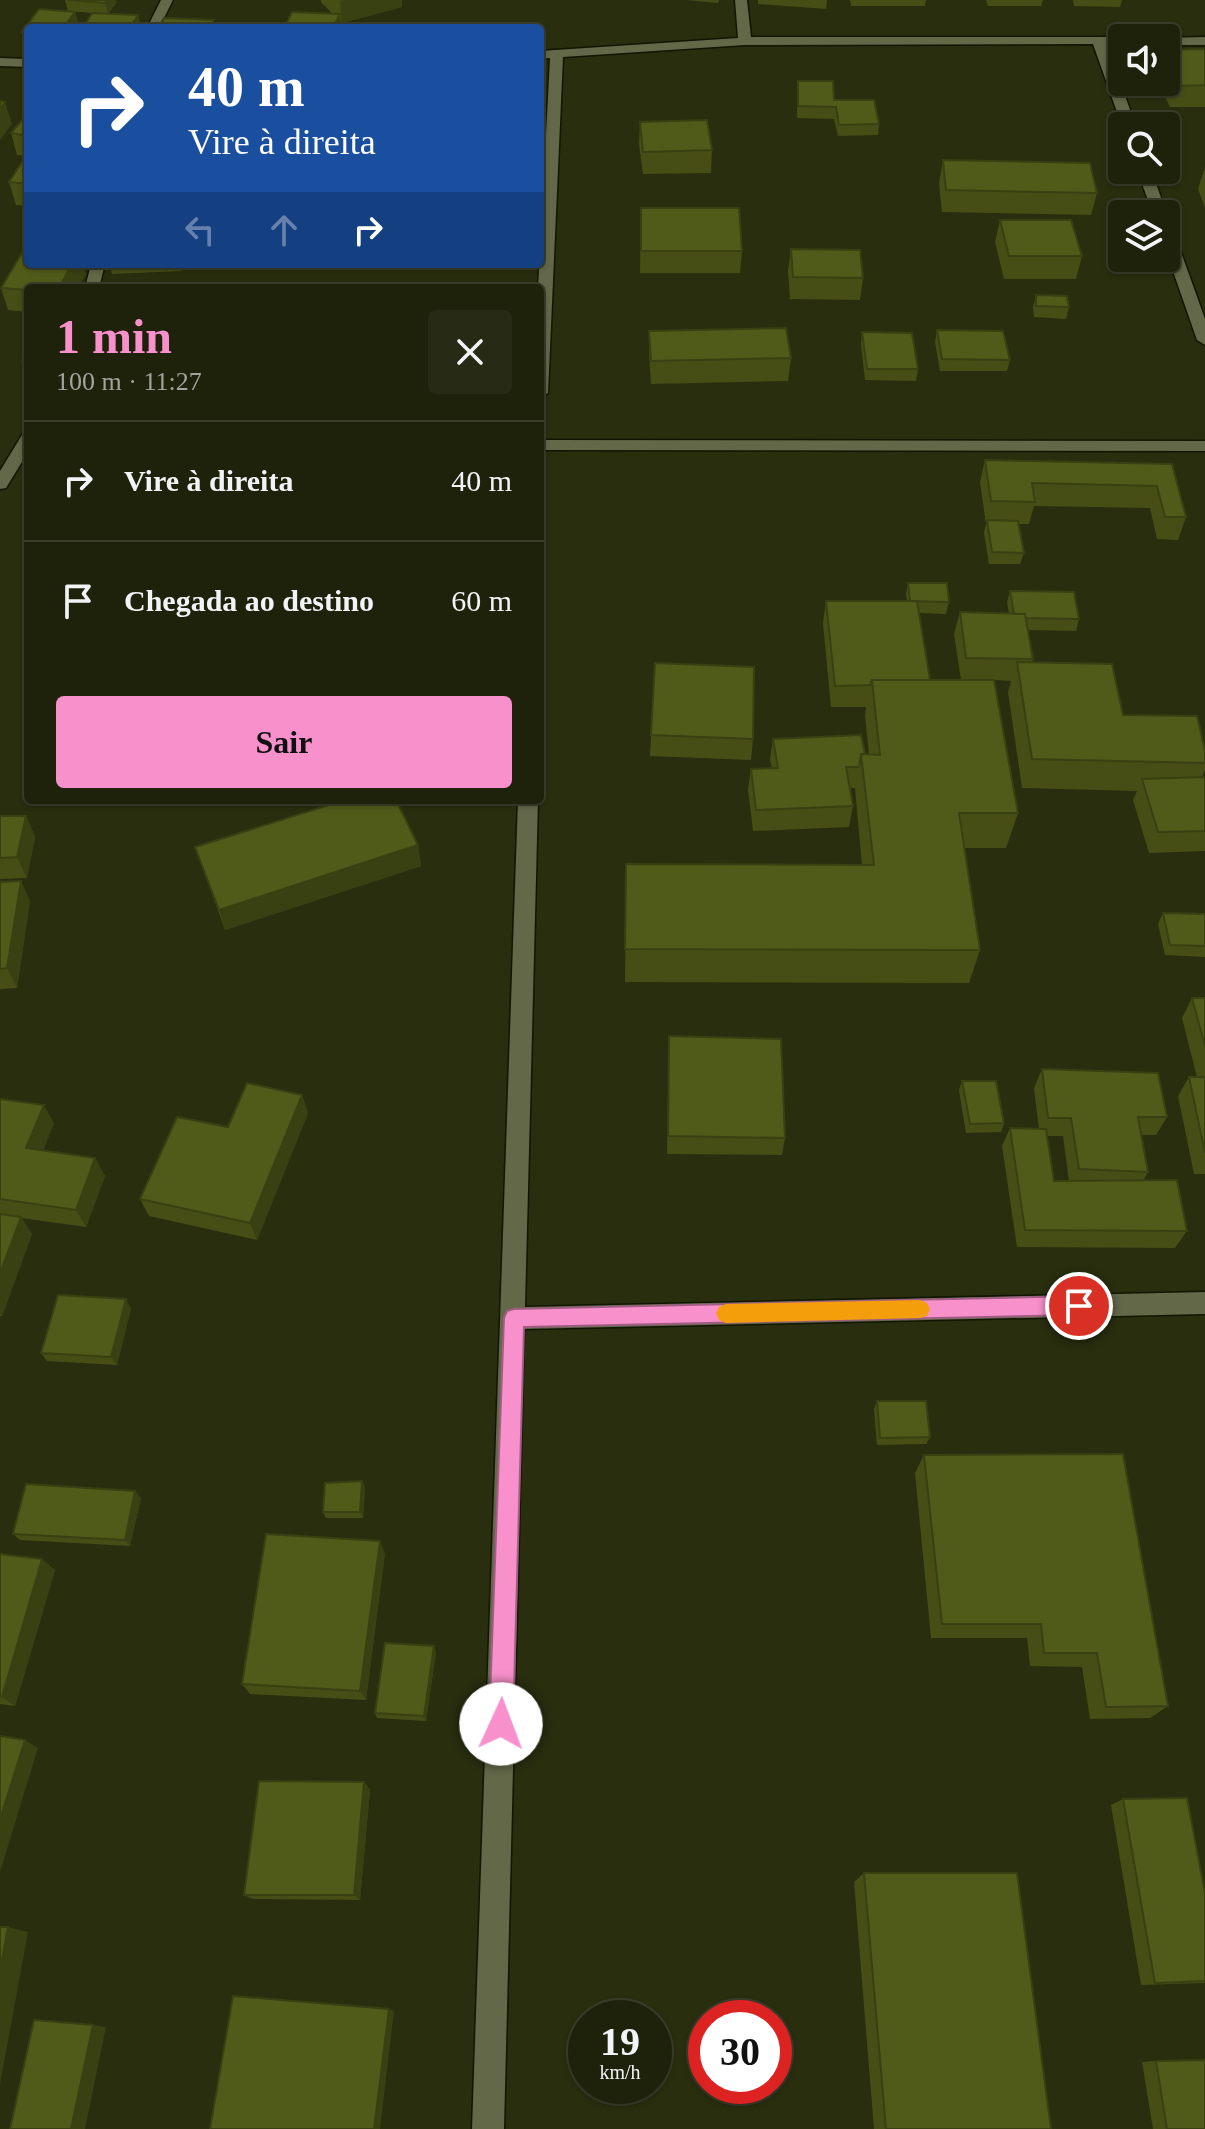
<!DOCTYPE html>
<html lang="pt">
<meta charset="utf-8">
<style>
:root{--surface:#1f220b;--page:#272a14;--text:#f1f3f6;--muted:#a1a49d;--line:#3c3f2c;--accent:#f890cb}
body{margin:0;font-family:Georgia,serif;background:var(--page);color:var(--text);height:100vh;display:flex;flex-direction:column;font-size:30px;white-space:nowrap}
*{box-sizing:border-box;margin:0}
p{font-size:26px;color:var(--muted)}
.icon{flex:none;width:44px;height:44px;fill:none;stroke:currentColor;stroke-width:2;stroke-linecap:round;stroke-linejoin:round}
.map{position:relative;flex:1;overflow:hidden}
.details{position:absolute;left:24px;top:284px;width:520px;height:520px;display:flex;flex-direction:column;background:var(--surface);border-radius:8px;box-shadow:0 2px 6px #0004,0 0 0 2px var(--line)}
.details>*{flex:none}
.top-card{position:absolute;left:24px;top:24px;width:520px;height:244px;border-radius:8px;box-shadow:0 2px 6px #0004,0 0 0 2px var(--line);background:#1a4fa0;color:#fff;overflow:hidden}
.fabs{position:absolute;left:1108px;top:24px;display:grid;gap:16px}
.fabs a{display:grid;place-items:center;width:72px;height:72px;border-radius:8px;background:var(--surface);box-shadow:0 2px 6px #0004,0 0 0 2px var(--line);font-size:40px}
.speed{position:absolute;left:568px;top:2000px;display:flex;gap:16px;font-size:40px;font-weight:700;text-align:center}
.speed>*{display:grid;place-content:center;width:104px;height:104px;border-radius:50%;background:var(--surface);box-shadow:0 2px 6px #0004,0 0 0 2px var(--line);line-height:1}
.speed small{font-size:20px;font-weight:400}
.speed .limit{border:12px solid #d22;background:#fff;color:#111}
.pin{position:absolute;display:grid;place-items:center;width:68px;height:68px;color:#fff;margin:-34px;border:4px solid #fff;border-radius:50%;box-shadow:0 2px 8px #0007}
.me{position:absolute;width:88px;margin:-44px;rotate:2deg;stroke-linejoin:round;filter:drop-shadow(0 0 6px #0008)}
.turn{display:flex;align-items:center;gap:28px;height:168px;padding:0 32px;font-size:36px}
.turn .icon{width:104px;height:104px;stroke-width:2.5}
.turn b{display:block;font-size:56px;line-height:68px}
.lanes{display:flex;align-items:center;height:76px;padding:0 32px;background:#0003;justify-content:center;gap:40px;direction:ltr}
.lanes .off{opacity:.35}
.round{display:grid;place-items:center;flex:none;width:84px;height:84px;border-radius:8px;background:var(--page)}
.headline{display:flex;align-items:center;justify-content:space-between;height:136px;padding:0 32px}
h1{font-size:48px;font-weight:700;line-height:60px;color:var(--accent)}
.cta{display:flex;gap:16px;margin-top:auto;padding:16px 32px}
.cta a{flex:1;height:92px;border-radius:8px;background:var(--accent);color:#111;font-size:32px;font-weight:700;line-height:92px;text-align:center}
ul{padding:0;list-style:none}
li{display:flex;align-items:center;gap:24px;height:120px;padding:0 32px;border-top:2px solid var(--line)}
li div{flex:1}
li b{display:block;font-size:30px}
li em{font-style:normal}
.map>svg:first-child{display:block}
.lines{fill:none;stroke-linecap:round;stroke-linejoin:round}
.minor-casing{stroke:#121600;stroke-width:3}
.minor{fill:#626848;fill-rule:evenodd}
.wall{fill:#464e16;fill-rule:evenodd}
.shaded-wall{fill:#394012}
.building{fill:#515b19;stroke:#394012;stroke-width:2}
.route{fill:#f890cb;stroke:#a15e84;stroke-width:2}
.slow{fill:#f59e0b}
</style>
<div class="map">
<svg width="1205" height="2129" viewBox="0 0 1205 2129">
<rect width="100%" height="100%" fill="#292e0f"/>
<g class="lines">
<!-- minor casing -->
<g class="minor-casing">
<path id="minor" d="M161 0H173L159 28H147Z
M735 0H747L751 37H1126L1122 38V44H1106L1136 126H1122L1093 44 745 45 563 57 548 393 540 398 538 288 550 58 540 59V51L738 38Z
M1205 37V45H1166V38H1163Z
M0 58 28 59V67L0 66Z
M1137 170H1151L1167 214 1166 216 1153 214Z
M1166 226 1173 230 1205 319V345L1197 340 1166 251Z
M91 264H105L99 288H85Z
M28 434V452L6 488 0 489V471L22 435Z
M540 440 1205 441V451L540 450Z
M518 800H538L525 1307 1205 1292V1314L524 1329 504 2129H472Z"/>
</g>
<!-- minor -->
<use href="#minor" class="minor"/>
</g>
<!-- wall -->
<path class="wall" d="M65 0 117 2 108 14 138 15 141 26 140 28H83L92 13 68 11Z
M321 0H402V7L342 23 341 21V26L333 14 321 2Z
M686 0H719L718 3Z
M758 0H827L826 9 758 4Z
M850 0H926L925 6H851Z
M986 0H1043L1041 6H988Z
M1073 0H1122L1120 7 1074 6Z
M39 9 75 12 78 23 75 28H28V43H26L22 32Z
M1205 49V107H1170L1158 82H1166V50Z
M798 81 879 124 878 135 838 136 834 119 797 118Z
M28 113V206L16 205 9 182 26 156 17 155 11 133Z
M640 122 712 150 711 173 643 174 639 144Z
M943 160 1097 193 1091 215 942 212 939 183Z
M1205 167V208L1198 189Z
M641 208 742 251 740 273H640Z
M1000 220 1082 256 1076 279H1004L995 242Z
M791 249 863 278 860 300 790 299 788 271Z
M109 264H183L182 271 112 274Z
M86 274 28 288V312L8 310 1 288Z
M1036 295 1069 307 1066 319 1034 317 1033 307Z
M937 330 1010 360 1007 371H940L935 342Z
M649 331 791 358 788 381 651 384 649 353Z
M862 332 918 369 916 381 865 380 861 344Z
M28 343V374H26L22 362Z
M985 460 1172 464 1186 517 1178 540 1157 539 1150 508 1034 506 1029 524H1019L1024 553 1020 564H989L984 532 986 524 980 482Z
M908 583 949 602 946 614 919 613 930 680H961L954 634 960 612 1009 614 1007 602 1010 591 1079 619 1076 631 1028 630 1033 659 1032 662 1123 715 1205 750V770L1202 777H1205V851L1149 853 1133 800 1137 791 1022 788 1008 692 1011 681 994 680 1018 813 1006 848H964L980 950 969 983 625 982 626 864 862 865 855 788H850L853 806 849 827 753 831 748 790 751 769 772 768 770 760 773 739 869 754 865 716 866 707H831L823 623 826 601H907L906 594Z
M655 663 753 739 751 760 650 756Z
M0 816H26L35 837 27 878 0 879Z
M418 845 421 866 225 930 195 847Z
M0 882 30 901 17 988 0 989Z
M1163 913 1205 914V957L1165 955 1158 924Z
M1192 998H1205V1174H1194L1178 1096 1189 1077H1197L1182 1018Z
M669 1036 785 1138 782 1155 667 1154Z
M1042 1069 1167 1117 1156 1135H1142L1148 1172 1143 1181 1187 1231 1175 1248 1017 1247 1002 1146 1010 1128 1039 1129 1034 1088ZM1047 1136H1063L1069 1181H1054Z
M962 1081 1004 1123 1001 1132 966 1133 959 1090Z
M302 1095 308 1113 257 1240 149 1216 140 1199 228 1127Z
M0 1099 54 1123 43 1150 95 1158 105 1176 86 1227 21 1218 32 1234 2 1316H0Z
M131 1308 117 1365 47 1361 41 1353Z
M877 1401 930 1437 926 1444 877 1445 874 1409Z
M924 1455 1168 1706 1150 1718 1090 1719 1082 1667 1030 1666 1027 1638H931L915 1473Z
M362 1481 365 1488 363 1518H326L323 1512Z
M141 1498 130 1546 20 1540 13 1534Z
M385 1553 366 1700 250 1694 242 1684Z
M0 1554 55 1570 15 1706 0 1704Z
M436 1652 426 1721 377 1718 375 1713Z
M364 1782 370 1790 360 1900 253 1899 244 1895Z
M1123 1799 1205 1893V1983L1141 1985 1111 1805Z
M864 1873 1051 2129H874L854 1882Z
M1156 2061 1205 2129H1153L1142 2062Z"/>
<!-- shaded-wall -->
<path class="shaded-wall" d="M107 0H116L117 2 108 14 105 3Z
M345 0H402V7L342 23 340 1Z
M75 12 78 23 75 28H63Z
M340 14 341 26 340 28H333Z
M138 15 141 26 140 28H130Z
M5 102 12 124 0 140V109Z
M72 264H83L86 274 78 288H59Z
M26 816 35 837 27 878 17 857Z
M418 845 421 866 225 930 219 910Z
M21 881 30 901 17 988 7 968Z
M302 1095 308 1113 257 1240 250 1223Z
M44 1105 54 1123 37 1166 26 1148Z
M95 1158 105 1176 86 1227 76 1210Z
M21 1217 32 1234 2 1316 0 1313V1273Z
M126 1299 131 1308 117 1365 111 1357Z
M362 1481 365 1488 363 1518 360 1512Z
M135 1491 141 1498 130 1546 125 1540Z
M380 1541 385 1553 366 1700 360 1691Z
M42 1559 55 1570 15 1706 2 1697Z
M434 1646 436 1652 426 1721 424 1716Z
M25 1740 38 1748 0 1872V1819Z
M364 1782 370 1790 360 1900 354 1895Z
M8 1927 28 1932 0 2085V1970Z
M389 2009 394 2011 380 2129H374Z
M93 2025 106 2027 85 2129H71Z"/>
<!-- building -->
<path class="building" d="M68 0H107L105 3Z
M39 9 75 12 63 28H28V32H22Z
M292 12 340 14 333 28H284Z
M92 13 138 15 130 28H83Z
M164 18 214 20 210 28H158Z
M1205 49V85L1176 86 1166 65V50Z
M798 81H833L834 100H874L879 124 839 125 836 107 798 106Z
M0 101 5 102 0 109Z
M28 113V136L11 133Z
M707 120 712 150 643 152 640 122Z
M28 153V184L9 182Z
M943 160 1090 163 1097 193 946 190Z
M641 208H739L742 251H641Z
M1000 220H1071L1082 256H1009Z
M25 248H28V264H72L59 288H28V290L1 288Z
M791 249 860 250 863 278 793 277Z
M1036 295 1067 296 1069 307 1036 306Z
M786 328 791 358 651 361 649 331Z
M937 330 1003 331 1010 360 942 359Z
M862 332 912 333 918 369H867Z
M28 343V362H22Z
M985 460 1172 464 1186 517H1165L1157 486 1032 483 1035 502 991 501Z
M987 520 1018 521 1024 553 992 552Z
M908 583H947L949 602 910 601Z
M1010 591 1074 592 1079 619 1026 618 1025 614H1014Z
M826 601H917L930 680H872L870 685 835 686Z
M960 612 1025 614 1033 659 966 658Z
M1017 662 1112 664 1123 715 1197 716 1205 750V763L1032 759Z
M655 663 754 667 753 739 651 735Z
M872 680H994L1018 813H959L980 950 625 949 626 864 874 865 861 754 880 755Z
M861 735 865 754H861L859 767H846L853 806 756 810 751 769 778 768 773 739Z
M1205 777V831L1158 832 1142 779Z
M345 800H396L418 845 219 910 195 847Z
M0 816H26L17 857 0 858Z
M21 881 7 968 0 969V882Z
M1163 913 1205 914V946L1170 945Z
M1192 998H1205V1046Z
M669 1036 781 1039 785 1138 668 1136Z
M1042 1069 1158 1073 1167 1117H1138L1148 1172 1079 1169 1071 1118H1048Z
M1189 1077H1205V1153Z
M962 1081H996L1004 1123 970 1124Z
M247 1083 302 1095 250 1223 140 1199 177 1117 228 1127Z
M0 1099 44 1105 26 1148 95 1158 76 1210 0 1199Z
M1010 1128 1046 1129 1054 1181 1177 1180 1187 1231 1025 1230Z
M0 1214 21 1217 0 1273Z
M58 1295 126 1299 111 1357 41 1353Z
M877 1401H926L930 1437 880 1438Z
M1123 1454 1168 1706 1106 1707 1097 1653H1044L1041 1624H942L924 1455Z
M362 1481 360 1512H323L325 1483Z
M26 1484 135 1491 125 1540 13 1534Z
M266 1534 380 1541 360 1691 242 1684Z
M0 1554 42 1559 2 1697H0Z
M385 1643 434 1646 424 1716 375 1713Z
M0 1736 25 1740 0 1819Z
M259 1781 364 1782 354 1895H244Z
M1187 1798 1205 1893V1981L1155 1983 1123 1799Z
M864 1873H1017L1051 2129H886Z
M0 1927H8L0 1970Z
M233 1996 389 2009 374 2129H210Z
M34 2020 93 2025 71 2129H10Z
M1205 2060V2129H1167L1156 2061Z"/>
<!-- route -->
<path class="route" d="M1079 1296 1086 1299 1089 1306 1086 1312 1079 1315 524 1327 513 1724 509 1732 501 1735 493 1732 489 1724 504 1318 507 1311 514 1309Z"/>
<!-- slow -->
<path class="slow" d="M920 1300 927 1303 930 1309 927 1316 920 1318 726 1323 719 1320 716 1313 719 1307 726 1304Z"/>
</svg>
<div class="fabs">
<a><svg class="icon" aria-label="sound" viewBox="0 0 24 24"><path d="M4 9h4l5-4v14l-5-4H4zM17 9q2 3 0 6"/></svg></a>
<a><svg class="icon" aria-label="search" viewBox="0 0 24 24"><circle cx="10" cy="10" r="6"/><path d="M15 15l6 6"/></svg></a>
<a><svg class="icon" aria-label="layers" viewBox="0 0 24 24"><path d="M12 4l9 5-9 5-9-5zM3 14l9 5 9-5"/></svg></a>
</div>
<div class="speed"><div>19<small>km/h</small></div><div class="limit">30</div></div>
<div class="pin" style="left:1079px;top:1306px;background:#d93025"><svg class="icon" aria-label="arrive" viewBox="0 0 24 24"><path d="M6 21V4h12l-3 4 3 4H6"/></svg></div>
<svg class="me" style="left:501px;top:1724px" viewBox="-20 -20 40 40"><circle r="19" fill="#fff"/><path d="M0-13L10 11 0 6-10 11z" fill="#f890cb"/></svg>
<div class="top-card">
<div class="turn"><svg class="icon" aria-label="right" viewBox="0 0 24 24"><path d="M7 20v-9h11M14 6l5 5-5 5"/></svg><div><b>40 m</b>Vire à direita</div></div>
<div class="lanes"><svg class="icon off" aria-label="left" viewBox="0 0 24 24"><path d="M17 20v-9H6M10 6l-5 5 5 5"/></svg><svg class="icon off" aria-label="ahead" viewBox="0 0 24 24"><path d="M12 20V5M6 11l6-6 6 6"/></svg><svg class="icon" aria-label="right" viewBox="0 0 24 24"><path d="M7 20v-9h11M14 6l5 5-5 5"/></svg></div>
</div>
<section class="details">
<div class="headline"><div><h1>1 min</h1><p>100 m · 11:27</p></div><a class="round"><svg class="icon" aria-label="close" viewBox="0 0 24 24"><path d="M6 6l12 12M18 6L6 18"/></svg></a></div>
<ul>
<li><svg class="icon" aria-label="right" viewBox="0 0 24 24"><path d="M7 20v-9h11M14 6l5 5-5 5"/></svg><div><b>Vire à direita</b></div><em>40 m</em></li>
<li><svg class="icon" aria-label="arrive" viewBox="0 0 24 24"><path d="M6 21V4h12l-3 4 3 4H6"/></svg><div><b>Chegada ao destino</b></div><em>60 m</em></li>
</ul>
<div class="cta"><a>Sair</a></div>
</section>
</div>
